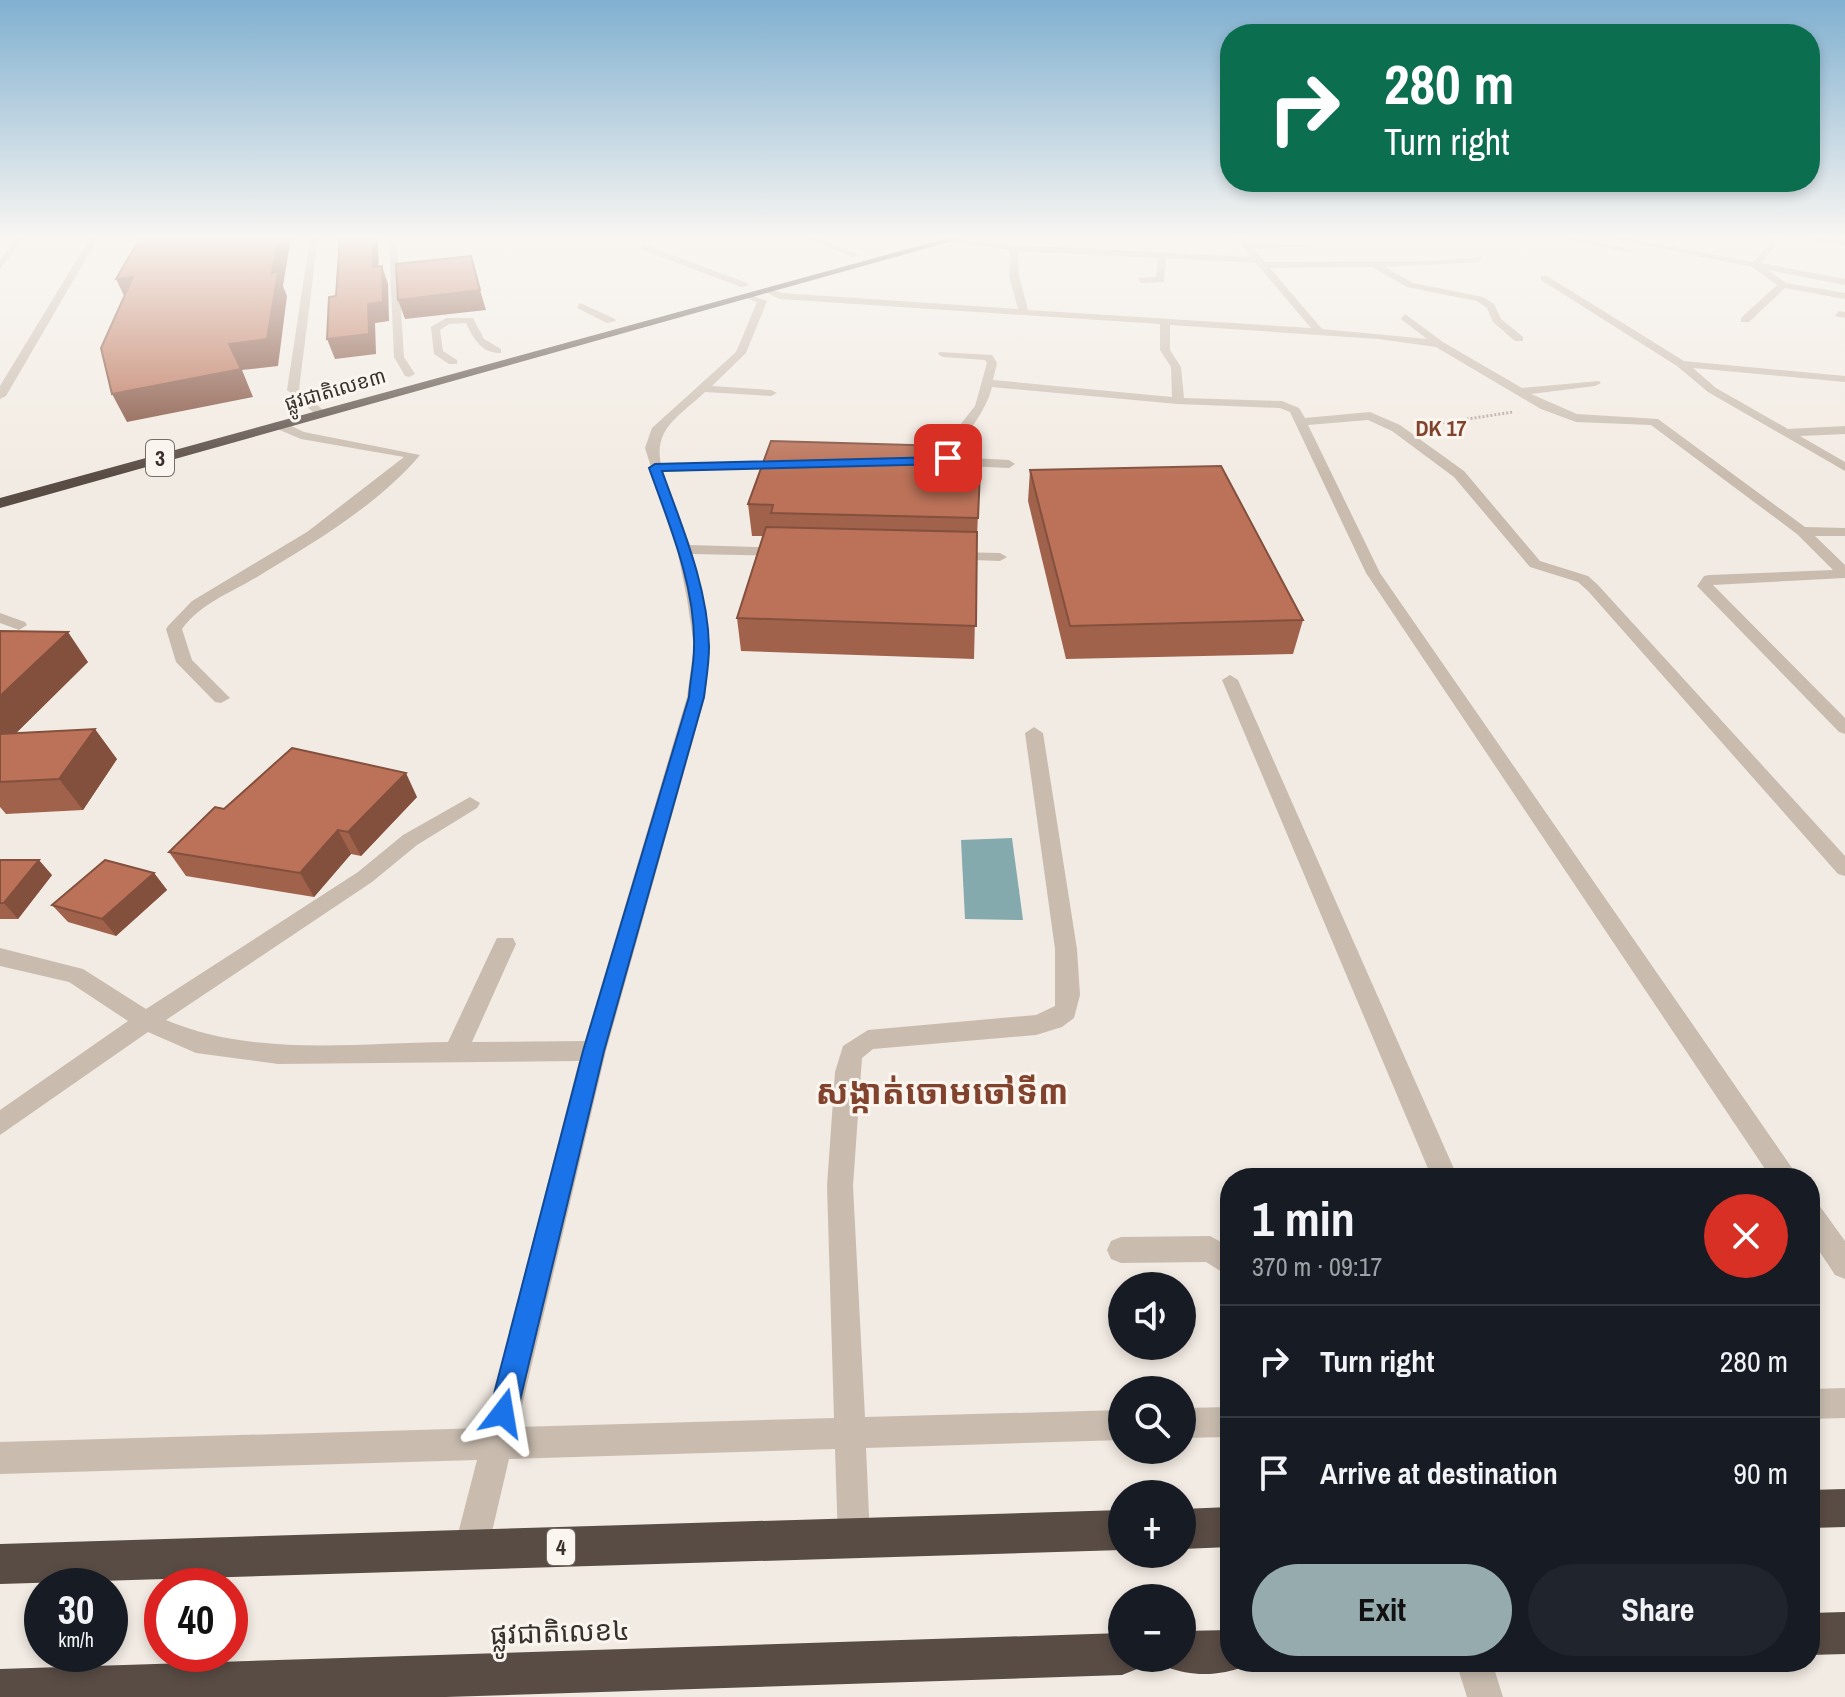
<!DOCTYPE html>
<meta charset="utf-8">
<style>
:root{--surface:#171b24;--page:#20242c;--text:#f1f3f6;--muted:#9ea1a6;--line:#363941;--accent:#96abae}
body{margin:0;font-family:"Archivo Narrow","Noto Sans Khmer",sans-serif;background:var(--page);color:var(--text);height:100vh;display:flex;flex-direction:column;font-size:30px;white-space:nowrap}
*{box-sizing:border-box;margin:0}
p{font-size:26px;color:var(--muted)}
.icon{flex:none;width:44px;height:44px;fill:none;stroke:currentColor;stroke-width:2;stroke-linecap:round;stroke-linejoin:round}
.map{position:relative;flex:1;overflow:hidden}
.side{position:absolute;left:1220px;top:1168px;width:600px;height:504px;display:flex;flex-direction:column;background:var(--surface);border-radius:32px;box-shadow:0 4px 12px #0003}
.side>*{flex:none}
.top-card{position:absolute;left:1220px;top:24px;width:600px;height:168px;border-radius:32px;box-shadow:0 4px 12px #0003;background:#0b6e4f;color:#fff;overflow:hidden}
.controls{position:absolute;left:1108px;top:1272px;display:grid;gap:16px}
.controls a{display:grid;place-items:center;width:88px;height:88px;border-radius:50%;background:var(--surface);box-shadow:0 4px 12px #0003;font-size:40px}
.speed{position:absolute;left:24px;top:1568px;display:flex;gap:16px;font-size:40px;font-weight:700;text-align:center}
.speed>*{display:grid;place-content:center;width:104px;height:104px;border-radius:50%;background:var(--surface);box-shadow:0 4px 12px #0003;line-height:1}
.speed small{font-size:20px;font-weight:400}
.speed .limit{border:12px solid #d22;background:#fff;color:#111}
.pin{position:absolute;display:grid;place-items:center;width:68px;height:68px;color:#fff;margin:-34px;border-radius:16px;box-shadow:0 4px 12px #0006}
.me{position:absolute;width:88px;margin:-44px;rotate:14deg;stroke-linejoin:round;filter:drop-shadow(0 0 6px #0008)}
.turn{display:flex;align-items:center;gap:28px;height:168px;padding:0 32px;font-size:36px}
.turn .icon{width:104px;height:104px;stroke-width:2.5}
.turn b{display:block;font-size:56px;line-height:68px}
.round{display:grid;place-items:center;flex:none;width:84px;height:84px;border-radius:42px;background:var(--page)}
.headline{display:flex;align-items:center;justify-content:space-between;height:136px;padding:0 32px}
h1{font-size:48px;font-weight:700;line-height:60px}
.button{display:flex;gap:16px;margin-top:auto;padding:16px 32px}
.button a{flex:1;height:92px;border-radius:48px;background:var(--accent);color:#111;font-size:32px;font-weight:700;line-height:92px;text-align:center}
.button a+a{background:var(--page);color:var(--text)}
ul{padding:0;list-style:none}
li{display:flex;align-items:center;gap:24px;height:112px;padding:0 32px;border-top:2px solid var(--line)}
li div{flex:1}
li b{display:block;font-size:30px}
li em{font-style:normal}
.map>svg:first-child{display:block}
.water{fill:#84aaad}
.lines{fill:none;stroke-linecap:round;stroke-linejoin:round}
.path{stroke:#b5a69a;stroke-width:3;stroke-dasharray:2 2;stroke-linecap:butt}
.minor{fill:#c9bcaf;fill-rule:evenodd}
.highway{fill:#594c45;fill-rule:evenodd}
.wall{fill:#a1624c}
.shaded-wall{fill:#83503e}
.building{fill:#bb7258;stroke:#83503e;stroke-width:2}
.route{fill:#1a73e8;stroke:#114b97;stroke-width:2}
.labels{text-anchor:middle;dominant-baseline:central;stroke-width:6;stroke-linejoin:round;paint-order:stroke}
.far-street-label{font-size:20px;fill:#39312d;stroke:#faf5ef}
.far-neighbourhood-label{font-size:22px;font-weight:bold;fill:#81432d;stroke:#faf5ef}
.shield{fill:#faf5ef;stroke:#736c67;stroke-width:2}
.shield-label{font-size:22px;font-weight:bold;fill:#39312d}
.near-street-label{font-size:28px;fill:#39312d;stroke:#faf5ef}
.near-quarter-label{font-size:34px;font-weight:bold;fill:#81432d;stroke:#faf5ef}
</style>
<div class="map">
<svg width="1845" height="1697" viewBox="0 0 1845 1697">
<rect width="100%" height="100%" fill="#f2ebe3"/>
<!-- water -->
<path class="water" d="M1012 838 1023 920 965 919 961 840Z"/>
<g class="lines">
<!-- path -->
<path class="path" d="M1435 424 1513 412"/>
<!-- minor -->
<path class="minor" d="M16 238H24L0 269V260Z
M90 238H98L6 396 0 399V386Z
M310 238H318L299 389 324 411 326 414 320 418 287 390Z
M804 238H815L860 255 853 257Z
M949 238 1014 245 1251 257 1236 238H1244L1249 243 1316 246 1254 249 1265 262 1434 261 1482 257 1479 262 1385 267 1413 283 1483 297 1494 304 1501 319 1523 337V341H1515L1493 322 1487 308 1477 301 1407 287 1372 267 1270 268 1322 329 1427 339 1401 319 1405 314 1443 342 1522 388 1599 381 1601 383 1595 386 1531 394 1577 414 1658 419 1805 527 1845 528V536H1815L1845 565V578L1713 585 1845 718V734L1839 732 1697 586 1704 576 1709 575 1833 570 1797 534 1651 425 1576 422 1541 409 1436 347 1378 339 1170 325V350L1181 367 1184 398 1282 401 1299 408 1305 418 1370 412 1400 425 1464 471 1540 561 1588 576 1598 585 1845 856V876L1838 874 1588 591 1578 582 1530 567 1454 477 1392 431 1368 420 1308 425 1380 573 1799 1178H1771L1366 573 1290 412 1280 408 1178 404 992 387C985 414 966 432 954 457L1009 460 1015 464 1009 468 946 465 940 461 952 435 975 406 987 363 985 360 943 357 938 354 939 352 992 355 997 363 993 380 1172 397 1171 367 1160 350V324L780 299 763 291 768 288 782 293 1018 309 1009 276 1010 250 952 242ZM1018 251 1158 258 1156 277 1138 278 1141 283 1164 282 1166 258 1256 263 1311 328 1028 310 1019 276Z
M1563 238H1578L1633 250 1629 253Z
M1611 238H1626L1753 262 1775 238H1783L1761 263 1845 279V285L1768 270 1786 283 1845 293V299L1785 288 1749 322H1741V318L1777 285 1752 267Z
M1811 238 1845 240V246L1815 241Z
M393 241 397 244 404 357 415 374 409 377 405 376 394 357 389 244Z
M643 244 747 283 749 285 741 287 640 249Z
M1541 276H1547L1684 361 1845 376V382L1693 368 1716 388 1788 429 1845 426V434L1800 436 1845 462V471L1708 392 1677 366 1541 280Z
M746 294 767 301 746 353 712 386 771 390 777 393 771 396 705 392C681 415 653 428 661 464L794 460V466L789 467 663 472 690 545 784 548 791 552 784 556 692 554 710 646 705 697 606 1051 517 1427 834 1418 827 1186 835 1072 843 1046 868 1030 1036 1015 1055 1006V949L1025 733 1034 727 1043 733 1077 949 1080 995 1074 1018 1062 1027 1036 1035 873 1049 862 1058 853 1186 865 1417 1122 1410V1440L866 1448 870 1539 866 1551 854 1555 842 1551 838 1539 835 1449 509 1459 488 1549 483 1561 471 1566 459 1561 454 1549 477 1460 0 1474V1442L485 1428 579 1061 278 1064 196 1053 148 1032 0 1135V1110L128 1021 69 982 0 966V948L83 969 146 1009 358 872 403 835 470 797 480 803 477 808 417 845 372 882 166 1020C253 1057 356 1043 448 1042L494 944 497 938H513L516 944 472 1042 585 1041 687 697 694 646 687 599 677 549 645 448 652 428 736 352 757 302 746 298Z
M580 303 615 319 616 321 607 323 577 308Z
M1839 311 1845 312V318L1835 316Z
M473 318 484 339 501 349V353C482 354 473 338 466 323L449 324 440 330 443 351 457 360V364H449L434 354 431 327 446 318Z
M275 422H283L304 432 420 455C378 505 313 543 257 577 231 593 201 603 182 629L192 660 230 698 221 703 215 702 176 662 166 629 168 626 192 601 307 532 404 457 301 439 275 428Z
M952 552 1000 553 1007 557 1000 561 947 559 945 556Z
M0 613 25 622 27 625 19 630 0 623Z
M1230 675 1238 680 1458 1178H1432L1222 680Z
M1810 1201 1819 1205 1845 1241V1279L1835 1275 1810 1237Z
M1210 1236 1230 1247V1277L1206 1262 1121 1263 1111 1259 1107 1250 1111 1241 1121 1237Z
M1845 1388V1418L1810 1419V1389Z
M1230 1407V1437L1182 1438V1408Z
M1456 1662H1492L1503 1697H1467Z"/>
<!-- highway -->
<path class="highway" d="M948 238H963L0 508V498Z
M1845 1489V1527L1810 1528V1490Z
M1230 1507V1547L1182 1549V1509Z
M1122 1510V1550L0 1584V1544Z
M1845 1612V1654L1810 1655V1613Z
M1230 1630V1662H1246L1245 1666C1222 1676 1191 1677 1167 1667L1163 1658H1182V1631Z
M1122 1633V1658H1141L1137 1669 1122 1675 446 1697H0V1669Z"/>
</g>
<!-- wall -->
<path class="wall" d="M981 447 977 537 974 659 741 651 737 618 763 536H752L748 504Z
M1030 470 1303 620 1293 654 1066 659 1028 501Z
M0 631 88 662 16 733 117 759 83 810 6 814 0 807Z
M417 797 361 856 351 854 314 897 186 876 169 852 224 809Z
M0 860 52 875 18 919H0Z
M154 873 167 890 116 936 68 922 52 905Z"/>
<!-- shaded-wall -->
<path class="shaded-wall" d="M278 238H291L283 286 287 296 278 366 242 370 253 397 127 422 112 394 229 344 272 273Z
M373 238H378L379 285 373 267Z
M382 266 388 284 389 321 375 323 376 354 335 359 327 339 368 304Z
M133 277 128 304 116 279Z
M480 290 486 310 405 319 398 300Z
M68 632 88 662 0 749V696Z
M95 729 117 759 83 810 59 779Z
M406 773 417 797 361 856 348 832Z
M338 830 351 854 314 897 300 873Z
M39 860 52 875 18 919 4 903Z
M154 873 167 890 116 936 102 919Z"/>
<!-- building -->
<path class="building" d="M140 238H278L272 273 278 272 267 339 229 344 241 369 112 394 101 348 133 277 116 279Z
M340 238H373V267L382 266 383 302 368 304 369 334 327 339 329 297 336 296Z
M471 256 480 290 398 300 396 264Z
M771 441 981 447 978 518 771 513 773 505 748 504Z
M1221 466 1303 620 1070 626 1030 470Z
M766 527 977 532 976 626 737 618Z
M0 631 68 632 0 696Z
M95 729 59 779 0 782V734Z
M292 748 406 773 348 832 338 830 300 873 169 852 215 807 224 809Z
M0 860H39L4 903H0Z
M105 860 154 873 102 919 52 905Z"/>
<!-- sky -->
<linearGradient id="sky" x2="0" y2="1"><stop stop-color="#80b0d0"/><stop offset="0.5" stop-color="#f9f6f2"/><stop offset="1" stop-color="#f9f6f2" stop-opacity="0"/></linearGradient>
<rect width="1845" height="475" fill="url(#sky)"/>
<!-- route -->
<path class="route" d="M948 454 954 458 946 464 662 471C682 527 708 587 709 647 709 664 706 681 704 697L604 1051 517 1413 512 1423 503 1427 493 1423 489 1413 583 1051 689 697C690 681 694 664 694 648 696 587 669 524 649 468L655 464 942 457Z"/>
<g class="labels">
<!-- far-street labels -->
<g class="far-street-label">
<text transform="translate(335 389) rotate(-16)">ផ្លូវជាតិលេខ៣</text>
</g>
<!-- far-neighbourhood labels -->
<g class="far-neighbourhood-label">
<text x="1441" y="428">DK 17</text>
</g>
<!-- shield labels -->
<g class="shield">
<rect x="146" y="440" width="28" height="36" rx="6"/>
<rect x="547" y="1529" width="28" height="36" rx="6"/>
</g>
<g class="shield-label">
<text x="160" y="458">3</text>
<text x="561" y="1547">4</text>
</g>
<!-- near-street labels -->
<g class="near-street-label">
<text transform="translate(560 1632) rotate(-2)">ផ្លូវជាតិលេខ៤</text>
</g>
<!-- near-quarter labels -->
<g class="near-quarter-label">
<text x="942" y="1092">សង្កាត់ចោមចៅទី៣</text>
</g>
</g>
</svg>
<div class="controls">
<a><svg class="icon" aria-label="sound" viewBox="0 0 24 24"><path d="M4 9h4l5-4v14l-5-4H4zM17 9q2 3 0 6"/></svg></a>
<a><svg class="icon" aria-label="search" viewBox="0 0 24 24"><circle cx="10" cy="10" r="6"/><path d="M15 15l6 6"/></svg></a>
<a>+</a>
<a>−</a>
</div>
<div class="speed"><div>30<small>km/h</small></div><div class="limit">40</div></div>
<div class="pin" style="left:948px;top:458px;background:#d93025"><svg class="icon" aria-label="arrive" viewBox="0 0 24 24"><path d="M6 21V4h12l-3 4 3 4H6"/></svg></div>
<svg class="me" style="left:503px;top:1413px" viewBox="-20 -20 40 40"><path d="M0-17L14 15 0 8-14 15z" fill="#1a73e8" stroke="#fff" stroke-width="4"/></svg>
<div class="top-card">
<div class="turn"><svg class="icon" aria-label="right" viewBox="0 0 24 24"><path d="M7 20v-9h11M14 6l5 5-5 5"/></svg><div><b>280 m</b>Turn right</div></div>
</div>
<section class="side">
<div class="headline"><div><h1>1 min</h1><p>370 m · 09:17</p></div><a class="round" style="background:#d93025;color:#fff"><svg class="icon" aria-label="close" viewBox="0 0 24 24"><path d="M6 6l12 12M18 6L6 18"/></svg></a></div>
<ul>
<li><svg class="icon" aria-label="right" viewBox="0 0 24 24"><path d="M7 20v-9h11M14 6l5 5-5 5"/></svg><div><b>Turn right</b></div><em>280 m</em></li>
<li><svg class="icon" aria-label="arrive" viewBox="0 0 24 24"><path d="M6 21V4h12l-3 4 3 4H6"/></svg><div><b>Arrive at destination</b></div><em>90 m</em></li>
</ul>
<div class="button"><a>Exit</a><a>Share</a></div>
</section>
</div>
